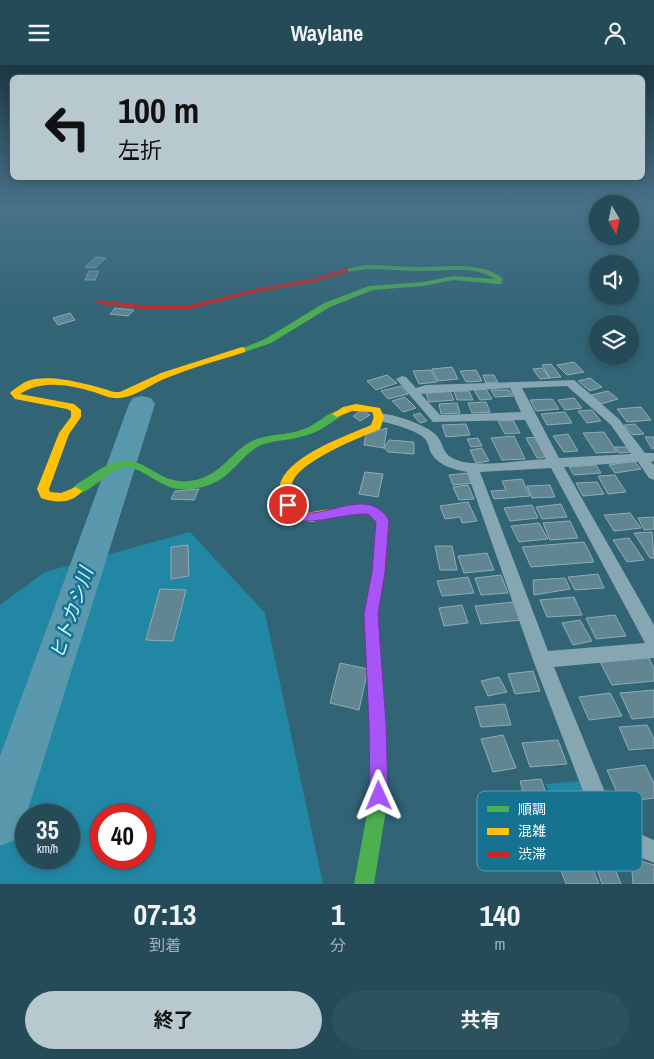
<!DOCTYPE html>
<html lang="ja">
<meta charset="utf-8">
<style>
:root{--surface:#254b58;--page:#2d525e;--text:#f1f3f6;--muted:#a3b3ba;--line:#42636e;--accent:#b7c9cf}
body{margin:0;font-family:"Archivo Narrow","Noto Sans JP",sans-serif;background:var(--page);color:var(--text);height:100vh;display:flex;flex-direction:column;font-size:19px;white-space:nowrap}
*{box-sizing:border-box;margin:0}
p{font-size:16px;color:var(--muted)}
.icon{flex:none;width:28px;height:28px;fill:none;stroke:currentColor;stroke-width:2;stroke-linecap:round;stroke-linejoin:round}
.map{position:relative;height:819px;overflow:hidden}
.drawer{display:flex;flex-direction:column;background:var(--surface);flex:1}
.drawer>*{flex:none}
.guide{position:absolute;left:10px;top:10px;width:635px;height:105px;border-radius:8px;box-shadow:0 2px 8px #0003,0 0 0 1px var(--line);background:#b7c9cf;color:#111;overflow:hidden}
.needle{width:32px;rotate:171deg}
.fabs{position:absolute;left:589px;top:130px;display:grid;gap:10px}
.fabs a{display:grid;place-items:center;width:50px;height:50px;border-radius:50%;background:var(--surface);box-shadow:0 2px 8px #0003,0 0 0 1px var(--line);font-size:25px}
.speed{position:absolute;left:15px;top:739px;display:flex;gap:10px;font-size:25px;font-weight:700;text-align:center}
.speed>*{display:grid;place-content:center;width:65px;height:65px;border-radius:50%;background:var(--surface);box-shadow:0 2px 8px #0003,0 0 0 1px var(--line);line-height:1}
.speed small{font-size:12px;font-weight:400}
.speed .limit{border:8px solid #d22;background:#fff;color:#111}
.pin{position:absolute;display:grid;place-items:center;width:42px;height:42px;color:#fff;margin:-21px;border:2px solid #fff;border-radius:50%;box-shadow:0 1px 5px #0007}
.me{position:absolute;width:55px;margin:-28px;rotate:359deg;stroke-linejoin:round;filter:drop-shadow(0 0 4px #0008)}
.turn{display:flex;align-items:center;gap:18px;height:105px;padding:0 25px;font-size:22px}
.turn .icon{width:65px;height:65px;stroke-width:2.5}
.turn b{display:block;font-size:35px;line-height:42px}
.eta{display:flex;justify-content:space-evenly;align-items:center;height:85px;text-align:center}
.eta b{font-size:30px;font-weight:700;line-height:35px}
.action{display:flex;gap:10px;margin-top:auto;padding:10px 25px}
.action a{flex:1;height:58px;border-radius:30px;background:var(--accent);color:#111;font-size:20px;font-weight:700;line-height:58px;text-align:center}
.action a+a{background:var(--page);color:var(--text)}
header{display:flex;justify-content:space-between;align-items:center;height:65px;padding:0 25px;background:var(--surface);font-size:22px;font-weight:700}
.map>svg:first-child{display:block}
.green{fill:#2287a5;fill-rule:evenodd}
.lines{fill:none;stroke-linecap:round;stroke-linejoin:round}
.river{fill:#5a99ad;fill-rule:evenodd}
.building{fill:#618692;stroke:#8eacb6}
.street{fill:#86a7b1;fill-rule:evenodd}
.fast{fill:#4caf50;fill-rule:evenodd}
.slow{fill:#ffc107;fill-rule:evenodd}
.jam{fill:#c62828;fill-rule:evenodd}
.route{fill:#a855f7;stroke:#6d37a1}
.labels{text-anchor:middle;dominant-baseline:central;stroke-width:5;stroke-linejoin:round;paint-order:stroke}
.near-water-label{font-size:19px;font-style:italic;fill:#cef1fb;stroke:#157291}
.key{fill:#157291;stroke:#5b9cb2;stroke-width:1}
.key-label{font-size:14px;fill:#fff}
</style>
<header><svg class="icon" aria-label="menu" viewBox="0 0 24 24"><path d="M4 6h16M4 12h16M4 18h16"/></svg>Waylane<svg class="icon" aria-label="person" viewBox="0 0 24 24"><circle cx="12" cy="8" r="4"/><path d="M4 21q1-7 8-7t8 7"/></svg></header>
<div class="map">
<svg width="654" height="819" viewBox="0 0 654 819">
<rect width="100%" height="100%" fill="#316475"/>
<!-- green -->
<path class="green" d="M190 467 265 548 323 819H0V540L45 507ZM26 750H69V792H26ZM101 750H144V792H101Z
M589 715 599 739 555 742 546 719Z"/>
<g class="lines">
<!-- river -->
<path class="river" d="M142 331 151 333 155 339 24 757 17 774 0 781V691L129 339 133 333Z"/>
</g>
<!-- building -->
<path class="building" d="M96 192 106 193 95 203 85 202Z
M89 206H99L95 215H85Z
M115 243 134 245 128 251 110 249Z
M70 248 75 255 58 260 53 253Z
M574 297 584 307 567 310 557 300Z
M551 299 561 312 550 313 542 300Z
M452 302 458 314 438 316 432 304Z
M542 303 550 313 540 314 533 304Z
M431 305 437 317 419 319 413 306Z
M476 305 482 316 466 317 460 306Z
M387 310 397 318 376 325 367 316Z
M483 310H494L498 318H486Z
M590 313 602 322 590 326 578 316Z
M401 321 408 329 388 334 381 326Z
M486 324 492 334 480 335 474 325Z
M491 325H509L513 331 495 332Z
M450 326 454 335 429 337 426 328Z
M454 326H469L473 335H457Z
M608 326 618 334 601 339 591 330Z
M405 332 416 343 403 347 392 336Z
M574 333 582 343 565 345 558 335Z
M552 334 559 344 536 346 530 335Z
M486 337 490 347 472 348 468 338Z
M457 338 460 348 441 349 439 339Z
M641 342 651 355 627 357 617 344Z
M362 345 370 350 360 356 353 351Z
M592 345 601 356 587 358 578 346Z
M565 347 572 358 547 360 541 349Z
M420 348 427 356 420 358 413 350Z
M513 355 520 368 505 369 498 356Z
M466 359 470 370 446 372 442 360Z
M635 359 644 369 633 370 624 360Z
M387 363 384 383 364 380 366 369Z
M604 367 617 387 596 388 583 368Z
M568 369 578 386 564 387 553 371Z
M514 371 525 394 502 395 491 373Z
M538 372 549 392 537 393 526 373Z
M645 372H654V383L652 384Z
M478 373 482 381 471 382 467 374Z
M389 375 414 377V389L388 387 384 383Z
M615 382H628L631 387 619 388Z
M482 383 489 396 476 398 470 385Z
M634 396 641 404 615 408 609 400Z
M596 400 601 408 574 410 569 402Z
M365 407 383 409 378 432 359 429Z
M469 408 474 418 453 420 449 410Z
M615 410 626 427 608 429 598 411Z
M522 414 530 431 494 434 491 426 506 425 502 416Z
M597 417 604 429 583 431 576 418Z
M468 420 474 434 459 435 453 422Z
M550 420 555 432 532 433 527 421Z
M199 424 194 435 171 434 175 426Z
M468 437 477 456 462 458 460 452 445 454 440 441Z
M561 439 567 452 542 454 536 442Z
M532 440 538 453 510 456 504 443Z
M630 448 641 463 614 466 604 450Z
M654 452V464L644 465 638 453Z
M570 456 578 473 550 475 543 458Z
M539 458 548 474 519 477 511 461Z
M652 467 654 493H650L634 468Z
M629 473 644 495 627 497 613 475Z
M584 477 594 497 531 502 522 482Z
M188 480 189 511 171 514V482Z
M435 481H452L457 505H440Z
M487 488 494 505 464 508 458 491Z
M598 509 604 523 575 525 568 512Z
M501 510 508 528 481 530 475 513Z
M468 512 474 528 442 531 437 516Z
M565 513 570 524 534 530 533 515Z
M160 524 186 525 173 576 146 575Z
M574 532 582 550 547 552 540 535Z
M514 537 522 555 481 559 475 541Z
M462 540 468 558 444 561 439 543Z
M615 550 626 571 596 574 586 553Z
M580 555 592 576 573 580 562 558Z
M647 590 654 603V616L612 620 599 595Z
M340 598 368 604 359 645 330 638Z
M533 606 540 626 515 629 508 609Z
M499 612 507 627 488 631 481 616Z
M654 625V652L632 654 620 628Z
M610 628 622 651 589 655 579 632Z
M505 639 511 660 481 662 475 642Z
M647 660 654 674V683L629 685 619 662Z
M503 670 516 703 493 707 481 674Z
M558 675 567 699 530 702 522 678Z
M645 700 654 718V733L621 737 607 705Z
M541 714 551 742 528 744 520 716Z
M586 787 599 819H566L556 792Z
M631 793 654 800V819H633Z
M612 796 621 819H602L595 798Z"/>
<g class="lines">
<!-- street -->
<path class="street" d="M402 311 406 312 416 323 426 320 574 315 619 354 645 388H654V396L651 397 654 400V415L649 413 638 397 564 402 654 560V593L554 602 607 732 628 764 654 775V798L612 780 591 747 533 595 467 407C452 404 437 400 430 386 429 382 428 378 426 375 417 364 388 358 375 355L373 352 375 349C387 346 427 360 436 370 445 379 441 390 457 395 477 403 523 395 546 394L525 355 433 357 396 314ZM567 321 611 360 631 389 559 393 522 323ZM510 323 521 347 440 350 421 329ZM551 403 645 578 548 586 480 407Z"/>
<!-- fast -->
<path class="fast" d="M366 200C384 200 402 202 420 202 444 202 485 196 503 214L501 219H498L453 215 423 221 373 225 330 242 271 278 242 288 238 285 265 274 324 238 369 221 423 217 453 211 495 214C475 200 445 206 422 206 404 206 386 204 368 204 359 204 348 209 341 205Z
M337 346 342 349 341 351C328 360 316 369 300 372 287 376 272 375 259 381 245 389 237 402 225 411 213 421 193 426 178 424 158 422 140 399 122 403 107 407 85 433 72 429L70 426C75 419 87 413 94 408 144 375 148 420 189 416 220 413 228 389 252 376 268 368 287 371 304 364 316 360 325 349 337 346Z
M379 723 385 726 388 732 374 819H354L370 732 373 726Z"/>
<!-- slow -->
<path class="slow" d="M242 282 245 283V287C220 295 194 302 169 312 152 318 138 331 120 333 111 334 102 330 94 327 70 320 42 314 20 329L74 339 81 345V352L69 369 49 424 50 427 61 428 76 422 82 426C72 439 55 438 41 433L37 424 59 368 71 352V346L67 344 15 334 10 328 12 326C16 323 20 320 25 317 48 307 91 320 114 327H120L161 308Z
M356 339 380 343 384 352 380 364C359 373 302 395 293 416 289 425 293 437 297 446L312 447 330 444 334 445 336 448 334 451 312 457 288 453C282 443 277 427 281 416 293 389 346 371 371 360L374 352 372 347 352 346 337 352 332 349 343 342Z"/>
<!-- jam -->
<path class="jam" d="M345 203H348V207L316 217 254 228 190 244 151 245 99 239 95 237 99 235 151 241 190 240 254 224 315 213Z
M350 440 375 441 389 455 386 507 378 549 386 659 388 732 385 738 379 741 373 738 370 732V659L364 549 372 507 377 456 368 448H350L330 452 326 451 324 448 326 445Z"/>
</g>
<!-- sky -->
<linearGradient id="sky" x2="0" y2="1"><stop stop-color="#1b3740"/><stop offset="0.55" stop-color="#487289"/><stop offset="1" stop-color="#487289" stop-opacity="0"/></linearGradient>
<rect width="654" height="256" fill="url(#sky)"/>
<!-- route -->
<path class="route" d="M288 435 292 437 296 446C301 447 307 448 312 448 338 446 371 425 389 455L385 507 378 549 386 659 388 731 386 737 379 740 373 737 370 731 369 659 364 549 372 507 376 457 368 449C341 448 314 462 287 453L282 440Z"/>
<g class="labels">
<!-- near-water labels -->
<g class="near-water-label">
<text transform="translate(71 548) rotate(-71)">ヒトカシ川</text>
</g>
</g>
<!-- legend -->
<rect x="477" y="726" width="165" height="80" rx="8" class="key"/>
<rect x="487" y="741" width="22" height="6" fill="#4caf50"/>
<rect x="487" y="763" width="22" height="7" fill="#ffc107"/>
<rect x="487" y="786" width="22" height="6" fill="#c62828"/>
<g class="key-label">
<text x="518" y="749">順調</text>
<text x="518" y="771">混雑</text>
<text x="518" y="794">渋滞</text>
</g>
</svg>
<div class="fabs">
<a><svg class="needle" viewBox="-14 -14 28 28"><path d="M0-13l5 13h-10z" fill="#e53935"/><path d="M0 13l5-13h-10z" fill="#a3b3ba"/></svg></a>
<a><svg class="icon" aria-label="sound" viewBox="0 0 24 24"><path d="M4 9h4l5-4v14l-5-4H4zM17 9q2 3 0 6"/></svg></a>
<a><svg class="icon" aria-label="layers" viewBox="0 0 24 24"><path d="M12 4l9 5-9 5-9-5zM3 14l9 5 9-5"/></svg></a>
</div>
<div class="speed"><div>35<small>km/h</small></div><div class="limit">40</div></div>
<div class="pin" style="left:288px;top:440px;background:#d93025"><svg class="icon" aria-label="arrive" viewBox="0 0 24 24"><path d="M6 21V4h12l-3 4 3 4H6"/></svg></div>
<svg class="me" style="left:379px;top:731px" viewBox="-20 -20 40 40"><path d="M0-17L14 15 0 8-14 15z" fill="#a855f7" stroke="#fff" stroke-width="4"/></svg>
<div class="guide">
<div class="turn"><svg class="icon" aria-label="left" viewBox="0 0 24 24"><path d="M17 20v-9H6M10 6l-5 5 5 5"/></svg><div><b>100 m</b>左折</div></div>
</div>
</div>
<section class="drawer">
<div class="eta">
<div><b>07:13</b><p>到着</p></div>
<div><b>1</b><p>分</p></div>
<div><b>140</b><p>m</p></div>
</div>
<div class="action"><a>終了</a><a>共有</a></div>
</section>
